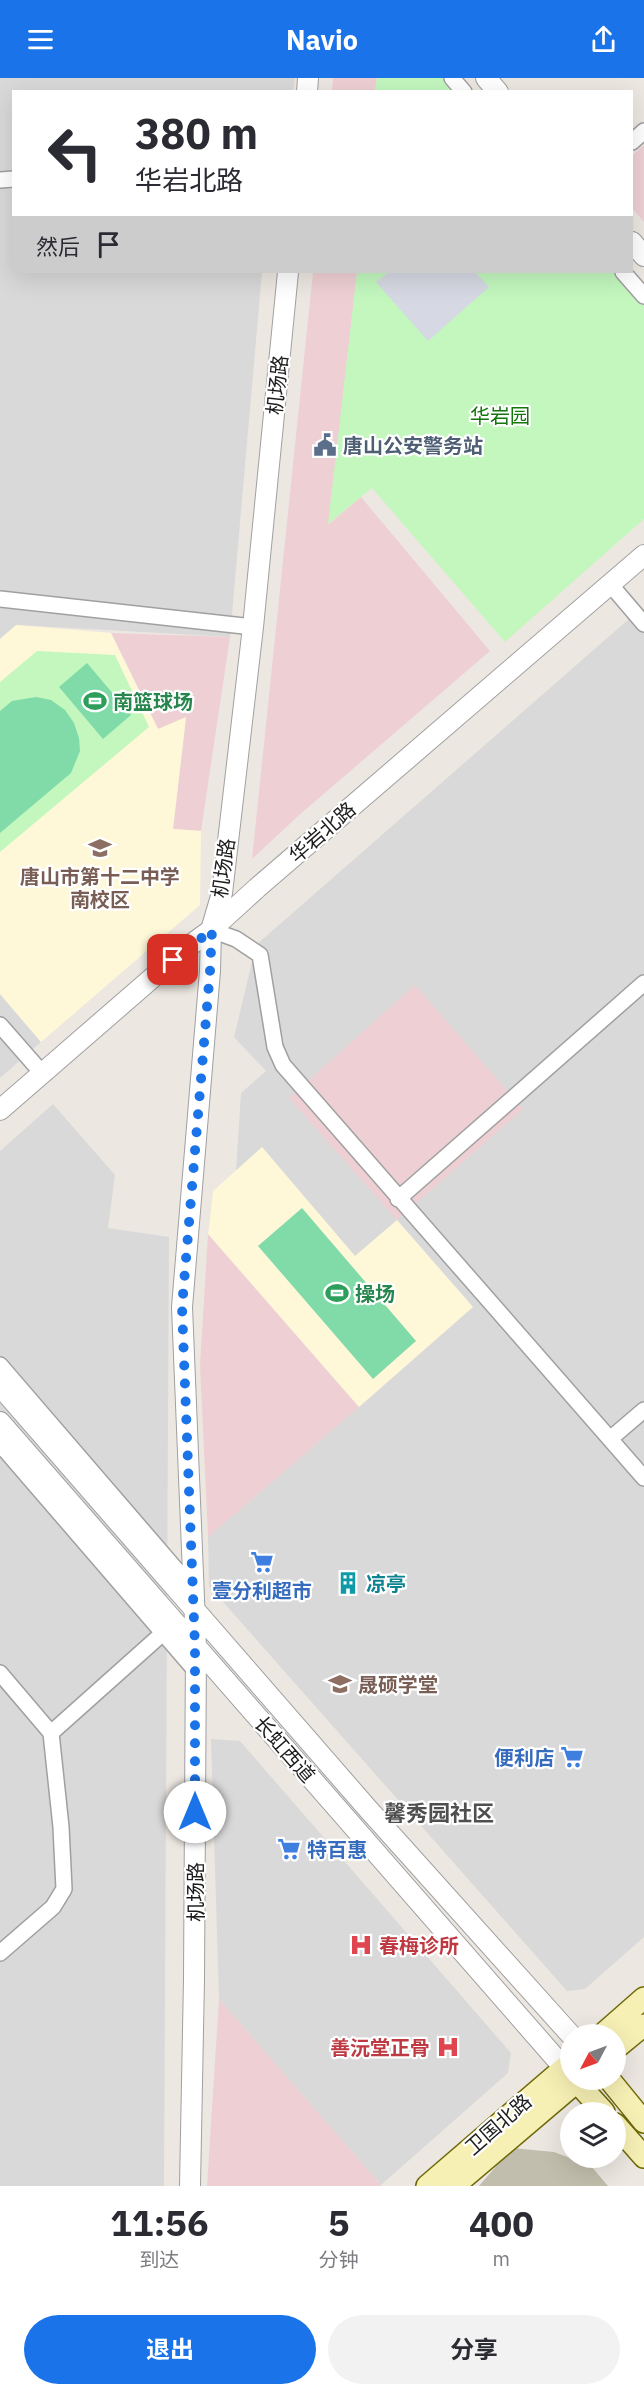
<!DOCTYPE html>
<html lang="zh">
<meta charset="utf-8">
<style>
:root{--surface:#fff;--page:#f2f2f3;--text:#2b2b33;--muted:#7c7c81;--accent:#1a73e8}
body{margin:0;font-family:"IBM Plex Sans","Noto Sans SC",sans-serif;background:var(--page);color:var(--text);height:100vh;display:flex;flex-direction:column;font-size:22px;white-space:nowrap}
*{box-sizing:border-box;margin:0}
p{font-size:20px;color:var(--muted)}
.icon{flex:none;width:33px;height:33px;fill:none;stroke:currentColor;stroke-width:2;stroke-linecap:round;stroke-linejoin:round}
.map{position:relative;height:2108px;overflow:hidden}
.drawer{display:flex;flex-direction:column;background:var(--surface);flex:1}
.drawer>*{flex:none}
.banner{position:absolute;left:12px;top:12px;width:621px;height:183px;border-radius:0px;box-shadow:0 6px 24px #0002;background:#fff;color:var(--text);overflow:hidden}
.needle{width:39px;rotate:229deg}
.buttons{position:absolute;left:560px;top:1946px;display:grid;gap:12px}
.buttons a{display:grid;place-items:center;width:66px;height:66px;border-radius:50%;background:var(--surface);box-shadow:0 6px 24px #0002;font-size:30px}
.pin{position:absolute;display:grid;place-items:center;width:51px;height:51px;color:#fff;margin:-26px;border-radius:12px;box-shadow:0 3px 9px #0006}
.me{position:absolute;width:66px;margin:-33px;rotate:0deg;stroke-linejoin:round;filter:drop-shadow(0 0 4px #0008)}
.turn{display:flex;align-items:center;gap:21px;height:126px;padding:0 24px;font-size:27px}
.turn .icon{width:78px;height:78px;stroke-width:2.5}
.turn b{display:block;font-size:42px;line-height:51px}
.then{display:flex;align-items:center;height:57px;padding:0 24px;background:#0003;gap:12px;font-size:22px}
.eta{display:flex;justify-content:space-evenly;align-items:center;height:102px;text-align:center}
.eta b{font-size:36px;font-weight:700;line-height:42px}
.action{display:flex;gap:12px;margin-top:auto;padding:12px 24px}
.action a{flex:1;height:69px;border-radius:36px;background:var(--accent);color:#fff;font-size:24px;font-weight:700;line-height:69px;text-align:center}
.action a+a{background:var(--page);color:var(--text)}
header{display:flex;justify-content:space-between;align-items:center;height:78px;padding:0 24px;background:var(--accent);color:#fff;font-size:27px;font-weight:700}
.map>svg:first-child{display:block}
.residential{fill:#dad9d9}
.commercial{fill:#eed0d4}
.education{fill:#fef8d9}
.construction{fill:#c1bead}
.park{fill:#c3f7be}
.pitch{fill:#80dba9}
.plaza{fill:#d6d8e3}
.lines{fill:none;stroke-linecap:round;stroke-linejoin:round}
.minor-casing{stroke:#a0a0a0;stroke-width:18}
.tertiary-casing{stroke:#a0a0a0;stroke-width:22}
.secondary-casing{stroke:#6e6907;stroke-width:24}
.minor{stroke:#fff;stroke-width:15}
.tertiary{stroke:#fff;stroke-width:20}
.secondary{stroke:#f7f0b5;stroke-width:21}
.route{stroke:#1a73e8;stroke-width:10;stroke-dasharray:0 18}
.labels{text-anchor:middle;dominant-baseline:central;stroke-width:4.5;stroke-linejoin:round;paint-order:stroke}
.street-label{font-size:20px;fill:#1c1c1c;stroke:#fff}
.park-label{font-size:20px;fill:#16760e;stroke:#fff}
.service-label{font-size:20px;font-weight:bold;fill:#4e5e75;stroke:#fff;text-anchor:start}
.leisure-label{font-size:20px;font-weight:bold;fill:#27864d;stroke:#fff;text-anchor:start}
.education-label{font-size:20px;font-weight:bold;fill:#785e54;stroke:#fff}
.culture-label{font-size:20px;font-weight:bold;fill:#0d838f;stroke:#fff;text-anchor:start}
.shop-label{font-size:20px;font-weight:bold;fill:#366cbe;stroke:#fff}
.health-label{font-size:20px;font-weight:bold;fill:#be3a42;stroke:#fff;text-anchor:start}
.quarter-label{font-size:22px;font-weight:bold;fill:#4f4f4f;stroke:#fff}
</style>
<header><svg class="icon" aria-label="menu" viewBox="0 0 24 24"><path d="M4 6h16M4 12h16M4 18h16"/></svg>Navio<svg class="icon" aria-label="share" viewBox="0 0 24 24"><path d="M12 15V3M7 8l5-5 5 5M5 13v7h14v-7"/></svg></header>
<div class="map">
<svg width="644" height="2108" viewBox="0 0 644 2108">
<rect width="100%" height="100%" fill="#ede7e1"/>
<!-- residential -->
<path class="residential" d="M0 0H295L293 14H14V194H262L230 559 17 547 0 561Z
M630 540 644 556V1859L585 1911 567 1913 209 1508 208 1459 359 1329 208 1156 213 1113 236 1093 241 1015 266 993 234 959 256 867Z
M0 916 41 964 0 1000Z
M53 1026 115 1097 108 1150 169 1159 164 2108H0V1073Z
M211 1661 240 1663 511 1975 508 1995 381 2107 219 1921Z"/>
<!-- commercial -->
<path class="commercial" d="M333 0H377L375 13 332 14Z
M644 67V144L632 130V78Z
M313 194H357L329 446 361 419 490 573 298 738 252 781Z
M111 555 230 559 201 753 173 751 186 640 158 651Z
M415 907 523 1031 397 1142 289 1020Z
M208 1156 359 1329 208 1459 200 1287Z
M219 1921 381 2107 380 2108H207Z"/>
<!-- education -->
<path class="education" d="M16 547 111 555 158 651 186 639 173 751 201 753 200 827 41 964 0 916V561Z
M262 1069 355 1178 397 1142 473 1229 359 1329 208 1156 213 1113Z"/>
<!-- construction -->
<path class="construction" d="M512 2070 554 2074 591 2088 608 2108H479Z"/>
<!-- park -->
<path class="park" d="M377 0H449L461 14H375Z
M357 194H616L644 226V441L505 564 372 410 328 446Z
M37 573 115 577 149 649 0 774V604Z"/>
<!-- pitch -->
<path class="pitch" d="M87 585 131 637 103 661 59 609Z
M36 619 51 622 65 632 74 645 79 660 80 673 71 695 0 755V633L12 623Z
M302 1130 416 1263 373 1301 258 1168Z"/>
<!-- plaza -->
<path class="plaza" d="M389 194H475L489 209 428 263 376 204Z"/>
<g class="lines">
<!-- minor casing -->
<g class="minor-casing">
<path id="minor" d="M452 0 464 14
M632 64 644 53
M0 102 14 101
M623 194 644 218
M610 506 644 546
M0 521 253 549
M211 852 236 861 260 877 275 969 283 987 644 1400
M0 947 42 995
M398 1121 644 905
M0 1287 192 1510
M610 1361 644 1332
M0 1366 195 1592
M0 1595 51 1655 61 1749 64 1811 53 1829 0 1875
M51 1655 163 1555"/>
</g>
<!-- tertiary casing -->
<g class="tertiary-casing">
<path id="tertiary" d="M486 0 498 14
M307 14 308 0
M632 164 644 178
M0 1032 189 868 211 852 257 810 644 477
M0 1308 368 1731 570 1956
M0 1344 564 1990
M190 2108 194 1901 196 1569 182 1229 210 893 211 852 222 815 253 549 288 194"/>
</g>
<!-- secondary casing -->
<g class="secondary-casing">
<path id="secondary" d="M603 1956 644 1920
M615 1971 644 1947
M574 2001 604 2034
M609 2001 644 2044
M615 2046 644 2079
M427 2108 570 1985
M454 2108 580 2001"/>
</g>
<!-- minor -->
<use href="#minor" class="minor"/>
<!-- tertiary -->
<use href="#tertiary" class="tertiary"/>
<!-- secondary -->
<use href="#secondary" class="secondary"/>
</g>
<g class="lines">
<!-- route -->
<path class="route" d="M173 882 212 852 210 893 182 1229 195 1569V1734"/>
</g>
<!-- icons -->
<defs>
<g id="civic-bare" transform="scale(1.8)"><path d="M-.6-6.5H3V-4.5H.6V-3L4-1V1h2V6H-6V1h2V-1L-.6-3ZM-1.2 2.5V6h2.4V2.5Z" fill="#5c6f8a" stroke="#fff" stroke-width="2.5" paint-order="stroke"/></g>
<g id="stadium-bare" transform="scale(1.8)"><path d="M0-5a6.5 5 0 1 0 0 10a6.5 5 0 1 0 0-10ZM-3.5-1.8h7v3.6h-7Z" fill="#2e9e5b" stroke="#fff" stroke-width="2.5" paint-order="stroke"/></g>
<g id="school-bare" transform="scale(1.8)"><path d="M0-5L7-2L0 1L-7-2ZM-4 1L0 2.5L4 1V4Q0 6-4 4Z" fill="#8d6e63" stroke="#fff" stroke-width="2.5" paint-order="stroke"/></g>
<g id="supermarket-bare" transform="scale(1.8)"><path d="M-6-5.5h2.5l.6 2H6L4.5 2H-2.5L-4.4-4H-6ZM-1.5 3.2a1.3 1.3 0 1 0 .1 0ZM3 3.2a1.3 1.3 0 1 0 .1 0Z" fill="#3f7fe0" stroke="#fff" stroke-width="2.5" paint-order="stroke"/></g>
<g id="building-bare" transform="scale(1.8)"><path d="M-4-6H4V6H1V3H-1V6H-4ZM-2.5-4.3h1.7v1.8h-1.7ZM.8-4.3h1.7v1.8H.8ZM-2.5-1h1.7V.8h-1.7ZM.8-1h1.7V.8H.8Z" fill="#0f9aa8" stroke="#fff" stroke-width="2.5" paint-order="stroke"/></g>
<g id="hospital-bare" transform="scale(1.8)"><path d="M-5-5h3v3.5h4V-5h3V5h-3V1.5h-4V5h-3Z" fill="#e0444e" stroke="#fff" stroke-width="2.5" paint-order="stroke"/></g>
</defs>
<g fill-rule="evenodd">
<use href="#civic-bare" x="325" y="367"/>
<use href="#stadium-bare" x="95" y="623"/>
<use href="#school-bare" x="100" y="770"/>
<use href="#stadium-bare" x="337" y="1215"/>
<use href="#supermarket-bare" x="262" y="1484"/>
<use href="#building-bare" x="348" y="1505"/>
<use href="#school-bare" x="340" y="1606"/>
<use href="#supermarket-bare" x="572" y="1679"/>
<use href="#supermarket-bare" x="289" y="1771"/>
<use href="#hospital-bare" x="361" y="1867"/>
<use href="#hospital-bare" x="448" y="1969"/>
</g>
<g class="labels">
<!-- street labels -->
<g class="street-label">
<text transform="translate(277 307) rotate(-84)">机场路</text>
<text transform="translate(322 754) rotate(-41)">华岩北路</text>
<text transform="translate(223 790) rotate(-82)">机场路</text>
<text transform="translate(285 1671) rotate(49)">长虹西道</text>
<text transform="translate(195 1814) rotate(-90)">机场路</text>
<text transform="translate(498 2046) rotate(-41)">卫国北路</text>
</g>
<!-- park labels -->
<g class="park-label">
<text x="500" y="337">华岩园</text>
</g>
<!-- service labels -->
<g class="service-label">
<text x="343" y="367">唐山公安警务站</text>
</g>
<!-- leisure labels -->
<g class="leisure-label">
<text x="113" y="623">南篮球场</text>
<text x="355" y="1215">操场</text>
</g>
<!-- education labels -->
<g class="education-label">
<text x="100" y="798">唐山市第十二中学<tspan x="100" dy="23">南校区</tspan></text>
<text x="358" y="1606" text-anchor="start">晟硕学堂</text>
</g>
<!-- culture labels -->
<g class="culture-label">
<text x="366" y="1505">凉亭</text>
</g>
<!-- shop labels -->
<g class="shop-label">
<text x="262" y="1512">壹分利超市</text>
<text x="554" y="1679" text-anchor="end">便利店</text>
<text x="307" y="1771" text-anchor="start">特百惠</text>
</g>
<!-- health labels -->
<g class="health-label">
<text x="379" y="1867">春梅诊所</text>
<text x="430" y="1969" text-anchor="end">善沅堂正骨</text>
</g>
<!-- quarter labels -->
<g class="quarter-label">
<text x="439" y="1734">馨秀园社区</text>
</g>
</g>
</svg>
<div class="buttons">
<a><svg class="needle" viewBox="-14 -14 28 28"><path d="M0-13l5 13h-10z" fill="#e53935"/><path d="M0 13l5-13h-10z" fill="#7c7c81"/></svg></a>
<a><svg class="icon" aria-label="layers" viewBox="0 0 24 24"><path d="M12 4l9 5-9 5-9-5zM3 14l9 5 9-5"/></svg></a>
</div>
<div class="pin" style="left:173px;top:882px;background:#d93025"><svg class="icon" aria-label="arrive" viewBox="0 0 24 24"><path d="M6 21V4h12l-3 4 3 4H6"/></svg></div>
<svg class="me" style="left:195px;top:1734px" viewBox="-20 -20 40 40"><circle r="19" fill="#fff"/><path d="M0-13L10 11 0 6-10 11z" fill="#1a73e8"/></svg>
<div class="banner">
<div class="turn"><svg class="icon" aria-label="left" viewBox="0 0 24 24"><path d="M17 20v-9H6M10 6l-5 5 5 5"/></svg><div><b>380 m</b>华岩北路</div></div>
<div class="then">然后<svg class="icon" aria-label="arrive" viewBox="0 0 24 24"><path d="M6 21V4h12l-3 4 3 4H6"/></svg></div>
</div>
</div>
<section class="drawer">
<div class="eta">
<div><b>11:56</b><p>到达</p></div>
<div><b>5</b><p>分钟</p></div>
<div><b>400</b><p>m</p></div>
</div>
<div class="action"><a>退出</a><a>分享</a></div>
</section>
